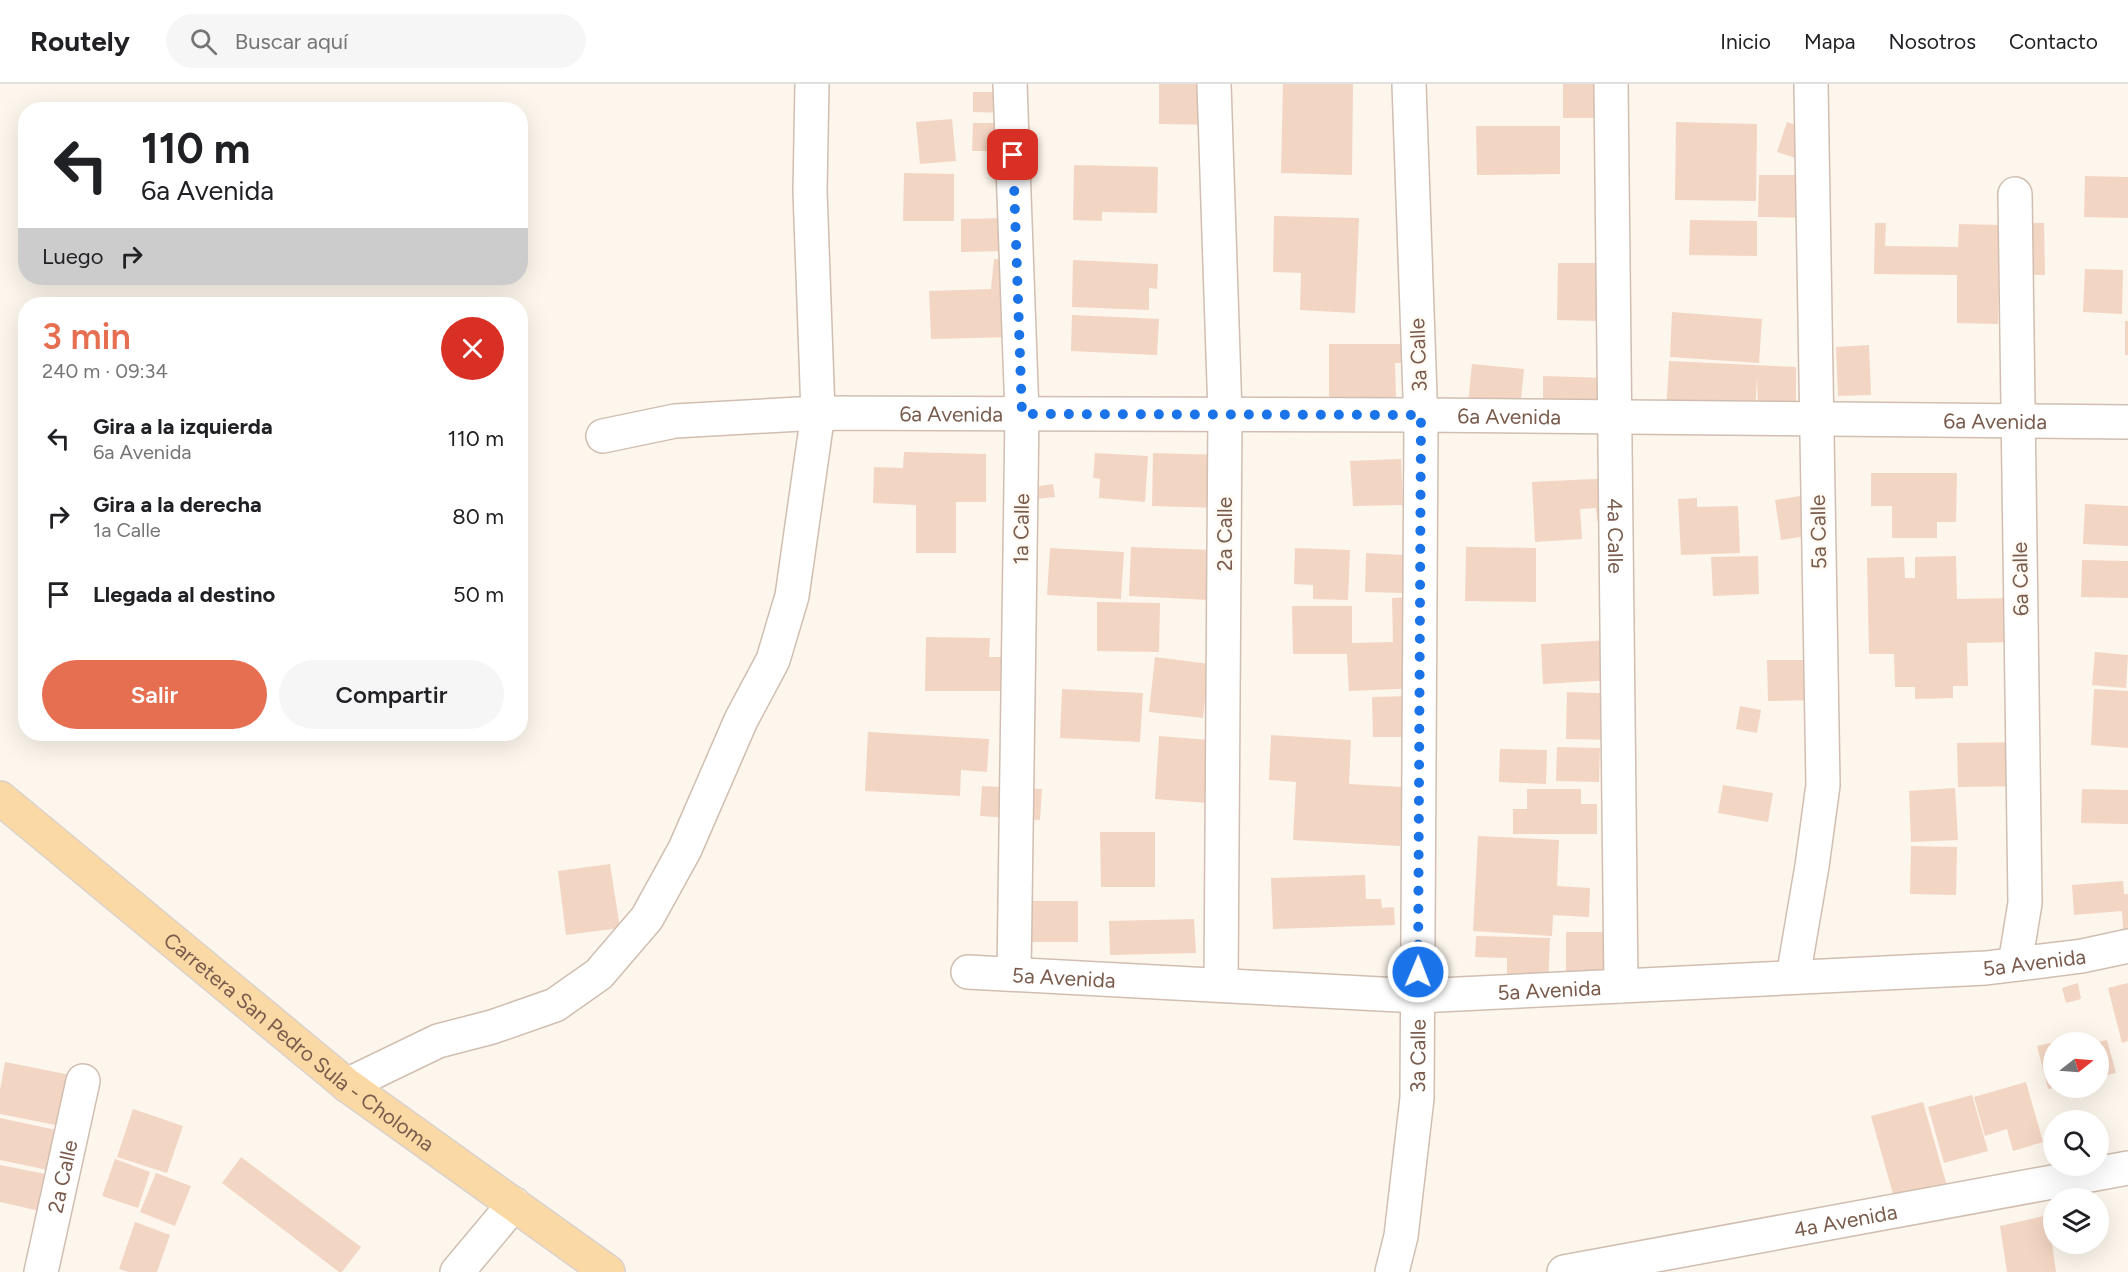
<!DOCTYPE html>
<html lang="es">
<meta charset="utf-8">
<style>
:root{--surface:#fff;--page:#f6f6f6;--text:#202124;--muted:#757577;--line:#e0e0e0;--accent:#e76f51}
body{margin:0;font-family:Figtree,sans-serif;background:var(--page);color:var(--text);height:100vh;display:flex;flex-direction:column;font-size:22px;white-space:nowrap}
*{box-sizing:border-box;margin:0}
p{font-size:20px;color:var(--muted)}
.icon{flex:none;width:33px;height:33px;fill:none;stroke:currentColor;stroke-width:2;stroke-linecap:round;stroke-linejoin:round}
.map{position:relative;flex:1;overflow:hidden}
.panel{position:absolute;left:18px;top:213px;width:510px;height:444px;display:flex;flex-direction:column;background:var(--surface);border-radius:24px;box-shadow:0 6px 24px #0002}
.panel>*{flex:none}
.hud{position:absolute;left:18px;top:18px;width:510px;height:183px;border-radius:24px;box-shadow:0 6px 24px #0002;background:#fff;color:var(--text);overflow:hidden}
.needle{width:39px;rotate:73deg}
.controls{position:absolute;left:2043px;top:948px;display:grid;gap:12px}
.controls a{display:grid;place-items:center;width:66px;height:66px;border-radius:50%;background:var(--surface);box-shadow:0 6px 24px #0002;font-size:30px}
.pin{position:absolute;display:grid;place-items:center;width:51px;height:51px;color:#fff;margin:-26px;border-radius:12px;box-shadow:0 3px 9px #0006}
.me{position:absolute;width:66px;margin:-33px;rotate:1deg;stroke-linejoin:round;filter:drop-shadow(0 0 4px #0008)}
.turn{display:flex;align-items:center;gap:21px;height:126px;padding:0 24px;font-size:27px}
.turn .icon{width:78px;height:78px;stroke-width:2.5}
.turn b{display:block;font-size:42px;line-height:51px}
.then{display:flex;align-items:center;height:57px;padding:0 24px;background:#0003;gap:12px;font-size:22px}
.round{display:grid;place-items:center;flex:none;width:63px;height:63px;border-radius:32px;background:var(--page)}
.headline{display:flex;align-items:center;justify-content:space-between;height:102px;padding:0 24px}
h1{font-size:36px;font-weight:600;line-height:45px;color:var(--accent)}
.primary-button{display:flex;gap:12px;margin-top:auto;padding:12px 24px}
.primary-button a{flex:1;height:69px;border-radius:36px;background:var(--accent);color:#fff;font-size:24px;font-weight:600;line-height:69px;text-align:center}
.primary-button a+a{background:var(--page);color:var(--text)}
ul{padding:0;list-style:none}
li{display:flex;align-items:center;gap:18px;height:78px;padding:0 24px}
li div{flex:1}
li b{display:block;font-size:22px}
li em{font-style:normal}
header{display:flex;align-items:center;gap:36px;box-sizing:border-box;height:84px;padding:0 30px;background:var(--surface);border-bottom:2px solid var(--line)}
header strong{font-size:28px}
nav{display:flex;gap:33px;margin-inline-start:auto;font-size:21px}
.search{width:420px;height:54px;background:var(--page);display:flex;align-items:center;gap:15px;box-sizing:border-box;padding:0 21px;border-radius:33px;color:var(--muted);font-size:22px}
.map>svg:first-child{display:block}
.building{fill:#f3d5c3}
.lines{fill:none;stroke-linecap:round;stroke-linejoin:round}
.minor-casing{stroke:#d1beb0;stroke-width:36}
.major-casing{stroke:#dad1cd;stroke-width:36}
.minor{stroke:#fff;stroke-width:33}
.major{stroke:#fbd9a5;stroke-width:33}
.route{stroke:#1a73e8;stroke-width:10;stroke-dasharray:0 18}
.labels{text-anchor:middle;dominant-baseline:central;stroke-width:5;stroke-linejoin:round;paint-order:stroke}
.street-label{font-size:21px;fill:#7a5c4d;stroke:#fffaf3}
</style>
<header>
<strong>Routely</strong>
<div class="search"><svg class="icon" aria-label="search" viewBox="0 0 24 24"><circle cx="10" cy="10" r="6"/><path d="M15 15l6 6"/></svg>Buscar aquí</div>
<nav><a>Inicio</a><a>Mapa</a><a>Nosotros</a><a>Contacto</a></nav>
</header>
<div class="map">
<svg width="2128" height="1188" viewBox="0 0 2128 1188">
<rect width="100%" height="100%" fill="#fdf6ec"/>
<!-- building -->
<path class="building" d="M1159 0H1223V41L1159 40Z
M1283 0H1353L1352 91 1281 89Z
M1563 0H1619V34H1563Z
M973 8H1006L1005 29 973 28Z
M952 35 956 77 920 80 916 38Z
M1676 38 1757 40 1756 117 1675 116Z
M1787 38 1830 53 1820 82 1777 68Z
M973 39H1009L1008 67H972Z
M1476 42H1560V90L1477 91Z
M1074 81 1158 83 1157 129 1102 128V137L1073 136Z
M904 89 954 90V137H903Z
M1759 91H1820L1821 134 1758 133Z
M2085 92 2128 93V134L2084 133Z
M1274 132 1359 134 1355 229 1300 226 1301 189 1273 188Z
M1006 134V167L961 168V135Z
M1690 136 1757 137V172L1689 171Z
M1875 139H1886L1885 162 1958 163 1959 140 1999 141 1998 240 1957 239V191L1874 190Z
M2007 139H2044L2045 191H2007Z
M994 175 1019 177 1013 253 931 255 929 207 991 205Z
M1073 176 1158 180 1157 205 1149 204V226L1072 223Z
M1558 179H1597L1596 237 1557 236Z
M2085 185 2123 186 2122 230 2083 228Z
M1672 228 1762 235 1759 279 1670 273Z
M1072 231 1159 235 1157 271 1071 267Z
M2125 237H2128V271H2125Z
M1329 260H1409V279H1395L1396 315H1329Z
M1869 261 1871 311 1838 312 1836 263Z
M1669 277 1796 283V325H1758L1757 292 1755 332 1666 328Z
M1472 280 1524 285 1519 334 1467 329Z
M1543 292 1608 294V320L1543 318Z
M904 368 986 370V418H956V469H916V421L873 419 874 383 903 384Z
M1095 369 1148 372 1145 418 1099 414 1100 395 1093 394Z
M1153 369 1221 371 1220 424 1152 422Z
M1401 375 1403 421 1353 422 1350 377Z
M1871 389H1957L1956 438H1937V454H1892V422H1871Z
M1614 394 1616 436 1597 437 1596 424 1580 425 1582 455 1535 458 1532 398Z
M1053 400 1055 413 1036 415 1034 403Z
M1813 410 1820 450 1781 456 1775 416Z
M1697 414V423L1738 422 1740 469 1681 471 1678 415Z
M2085 420 2128 422V462L2083 460Z
M1131 463 1211 466 1209 516 1129 512Z
M1466 463 1536 464V518L1465 517Z
M1050 464 1124 468 1121 515 1047 511Z
M1295 464 1350 466 1348 516 1313 515V501L1294 500Z
M1366 469 1405 471 1404 509 1365 508Z
M1758 472 1759 510 1713 512 1711 473Z
M1956 472 1957 515 2014 514 2015 558 1967 559 1968 602H1953V614L1915 615V603H1895L1894 570H1869L1867 474 1904 473 1905 494H1915V473Z
M2082 476 2128 477V514L2081 513Z
M1417 513 1421 604 1349 607 1347 570H1293L1292 522H1352V559L1393 558 1392 514Z
M1097 518 1160 519 1159 568 1097 567Z
M926 553 990 554 989 573H1012V607H925Z
M1611 556 1613 596 1543 600 1541 560Z
M2095 568 2128 571 2126 604 2092 601Z
M1155 573 1225 582 1222 611 1206 608 1203 634 1149 628Z
M1767 576H1825L1826 616 1768 617Z
M1062 605 1143 609 1140 658 1060 654Z
M2094 605 2128 607V664L2091 661Z
M1567 608 1623 610 1622 656 1566 655Z
M1411 612 1412 653H1373L1372 613Z
M1740 622 1761 626 1757 649 1736 645Z
M868 648 989 655 987 688 961 686 960 712 865 707Z
M1271 651 1351 656 1349 700 1403 703 1400 762 1293 756 1296 698 1269 696Z
M1159 652 1210 656 1220 720 1155 715Z
M2040 658V682L2029 683 2030 702 1958 703 1957 659Z
M1557 663 1600 664 1599 698 1556 697Z
M1500 665 1547 666 1546 700 1499 698Z
M1723 701 1773 709 1768 738 1718 729Z
M982 702 1042 705 1040 736 980 732Z
M1955 704 1958 756 1911 758 1909 707Z
M1527 705H1581V720H1597V750H1513V725H1527Z
M2082 705 2128 706V740L2081 739Z
M1100 748H1155V803H1101Z
M1478 752 1559 756 1557 802 1590 804 1589 833 1553 831 1552 852 1473 847Z
M1911 762 1957 763 1956 811 1910 810Z
M610 780 620 844 566 851 558 787Z
M1365 791 1366 815H1381L1382 824 1394 823 1395 841 1273 845 1271 794Z
M2123 797 2124 810H2128V859H2124L2122 827 2074 831 2072 801Z
M1030 817H1078V858H1029Z
M1194 835 1196 869 1110 871 1109 837Z
M1566 848H1612L1611 898 1566 897Z
M1476 852 1550 854 1548 903 1507 901V874L1475 873Z
M2078 899 2081 915 2066 919 2062 904Z
M2128 899V957L2122 959 2108 904Z
M2107 956 2116 989 2098 993V958Z
M2054 958V1004L2048 1005 2037 962Z
M5 978 91 995 81 1046 0 1030V1006Z
M2026 998 2043 1058 2013 1067 2007 1045 1985 1052 1974 1013Z
M1972 1011 1988 1067 1944 1079 1928 1023Z
M1923 1018 1947 1102 1895 1117 1871 1032Z
M133 1025 183 1042 167 1089 117 1073Z
M0 1034 75 1050 67 1090 0 1076Z
M241 1073 361 1163 342 1188H339L222 1099Z
M115 1075 150 1088 138 1124 102 1112Z
M0 1081 60 1093 53 1130 0 1118Z
M156 1089 191 1102 175 1142 140 1128Z
M2048 1131 2056 1188H2007L2000 1142Z
M135 1138 170 1151 157 1188H129L119 1185Z"/>
<g class="lines">
<!-- minor casing -->
<g class="minor-casing">
<g id="minor">
<path d="M1010 0 1022 330 1014 890"/>
<path d="M1214 0 1225 330 1221 901"/>
<path id="s1" d="M1611 0 1621 902"/>
<path id="s2" d="M603 352 675 337 818 329 1421 331 2128 338"/>
<path d="M2015 880 2025 819 2015 110"/>
<path id="s3" d="M968 888 1418 912 1986 884 2082 872 2128 862"/>
<path d="M1793 893 1812 782 1823 701 1811 0"/>
<path d="M347 1001 438 957 492 943 555 921 599 890 647 834 685 765 741 636 773 576 792 512 818 329 810 107 812 0"/>
<path id="s4" d="M41 1188 83 997"/>
<path d="M457 1188 514 1120"/>
<path id="s5" d="M1392 1188 1401 1152 1417 1014 1421 340 1409 0"/>
<path id="s6" d="M1564 1188 2128 1084"/>
</g>
</g>
<!-- major casing -->
<g class="major-casing">
<g id="major">
<path id="s7" d="M0 714 347 1001 608 1188"/>
</g>
</g>
<!-- minor -->
<use href="#minor" class="minor"/>
<!-- major -->
<use href="#major" class="major"/>
</g>
<g class="lines">
<!-- route -->
<path class="route" d="M1013 71 1022 330 1421 331 1418 888"/>
</g>
<g class="labels">
<!-- street labels -->
<g class="street-label">
<text transform="translate(1418 271) rotate(-92)">3a Calle</text>
<text stroke="none"><textPath href="#s2" startOffset="350">6a Avenida</textPath></text>
<text stroke="none"><textPath href="#s2" startOffset="908">6a Avenida</textPath></text>
<text stroke="none"><textPath href="#s2" startOffset="1394">6a Avenida</textPath></text>
<text transform="translate(1021 445) rotate(-89)">1a Calle</text>
<text transform="translate(1818 448) rotate(-91)">5a Calle</text>
<text transform="translate(1224 450) rotate(-90)">2a Calle</text>
<text stroke="none"><textPath href="#s1" startOffset="452">4a Calle</textPath></text>
<text transform="translate(2020 495) rotate(-91)">6a Calle</text>
<text stroke="none"><textPath href="#s3" startOffset="1068">5a Avenida</textPath></text>
<text stroke="none"><textPath href="#s3" startOffset="96">5a Avenida</textPath></text>
<text stroke="none"><textPath href="#s3" startOffset="582">5a Avenida</textPath></text>
<text stroke="none"><textPath href="#s7" startOffset="386">Carretera San Pedro Sula - Choloma</textPath></text>
<text stroke="none"><textPath href="#s5" startOffset="218">3a Calle</textPath></text>
<text stroke="none"><textPath href="#s4" startOffset="98">2a Calle</textPath></text>
<text stroke="none"><textPath href="#s6" startOffset="286">4a Avenida</textPath></text>
</g>
</g>
</svg>
<div class="controls">
<a><svg class="needle" viewBox="-14 -14 28 28"><path d="M0-13l5 13h-10z" fill="#e53935"/><path d="M0 13l5-13h-10z" fill="#757577"/></svg></a>
<a><svg class="icon" aria-label="search" viewBox="0 0 24 24"><circle cx="10" cy="10" r="6"/><path d="M15 15l6 6"/></svg></a>
<a><svg class="icon" aria-label="layers" viewBox="0 0 24 24"><path d="M12 4l9 5-9 5-9-5zM3 14l9 5 9-5"/></svg></a>
</div>
<div class="pin" style="left:1013px;top:71px;background:#d93025"><svg class="icon" aria-label="arrive" viewBox="0 0 24 24"><path d="M6 21V4h12l-3 4 3 4H6"/></svg></div>
<svg class="me" style="left:1418px;top:888px" viewBox="-20 -20 40 40"><circle r="17" fill="#1a73e8" stroke="#fff" stroke-width="3"/><path d="M0-11L8 9 0 5-8 9z" fill="#fff"/></svg>
<div class="hud">
<div class="turn"><svg class="icon" aria-label="left" viewBox="0 0 24 24"><path d="M17 20v-9H6M10 6l-5 5 5 5"/></svg><div><b>110 m</b>6a Avenida</div></div>
<div class="then">Luego<svg class="icon" aria-label="right" viewBox="0 0 24 24"><path d="M7 20v-9h11M14 6l5 5-5 5"/></svg></div>
</div>
<section class="panel">
<div class="headline"><div><h1>3 min</h1><p>240 m · 09:34</p></div><a class="round" style="background:#d93025;color:#fff"><svg class="icon" aria-label="close" viewBox="0 0 24 24"><path d="M6 6l12 12M18 6L6 18"/></svg></a></div>
<ul>
<li><svg class="icon" aria-label="left" viewBox="0 0 24 24"><path d="M17 20v-9H6M10 6l-5 5 5 5"/></svg><div><b>Gira a la izquierda</b><p>6a Avenida</p></div><em>110 m</em></li>
<li><svg class="icon" aria-label="right" viewBox="0 0 24 24"><path d="M7 20v-9h11M14 6l5 5-5 5"/></svg><div><b>Gira a la derecha</b><p>1a Calle</p></div><em>80 m</em></li>
<li><svg class="icon" aria-label="arrive" viewBox="0 0 24 24"><path d="M6 21V4h12l-3 4 3 4H6"/></svg><div><b>Llegada al destino</b></div><em>50 m</em></li>
</ul>
<div class="primary-button"><a>Salir</a><a>Compartir</a></div>
</section>
</div>
